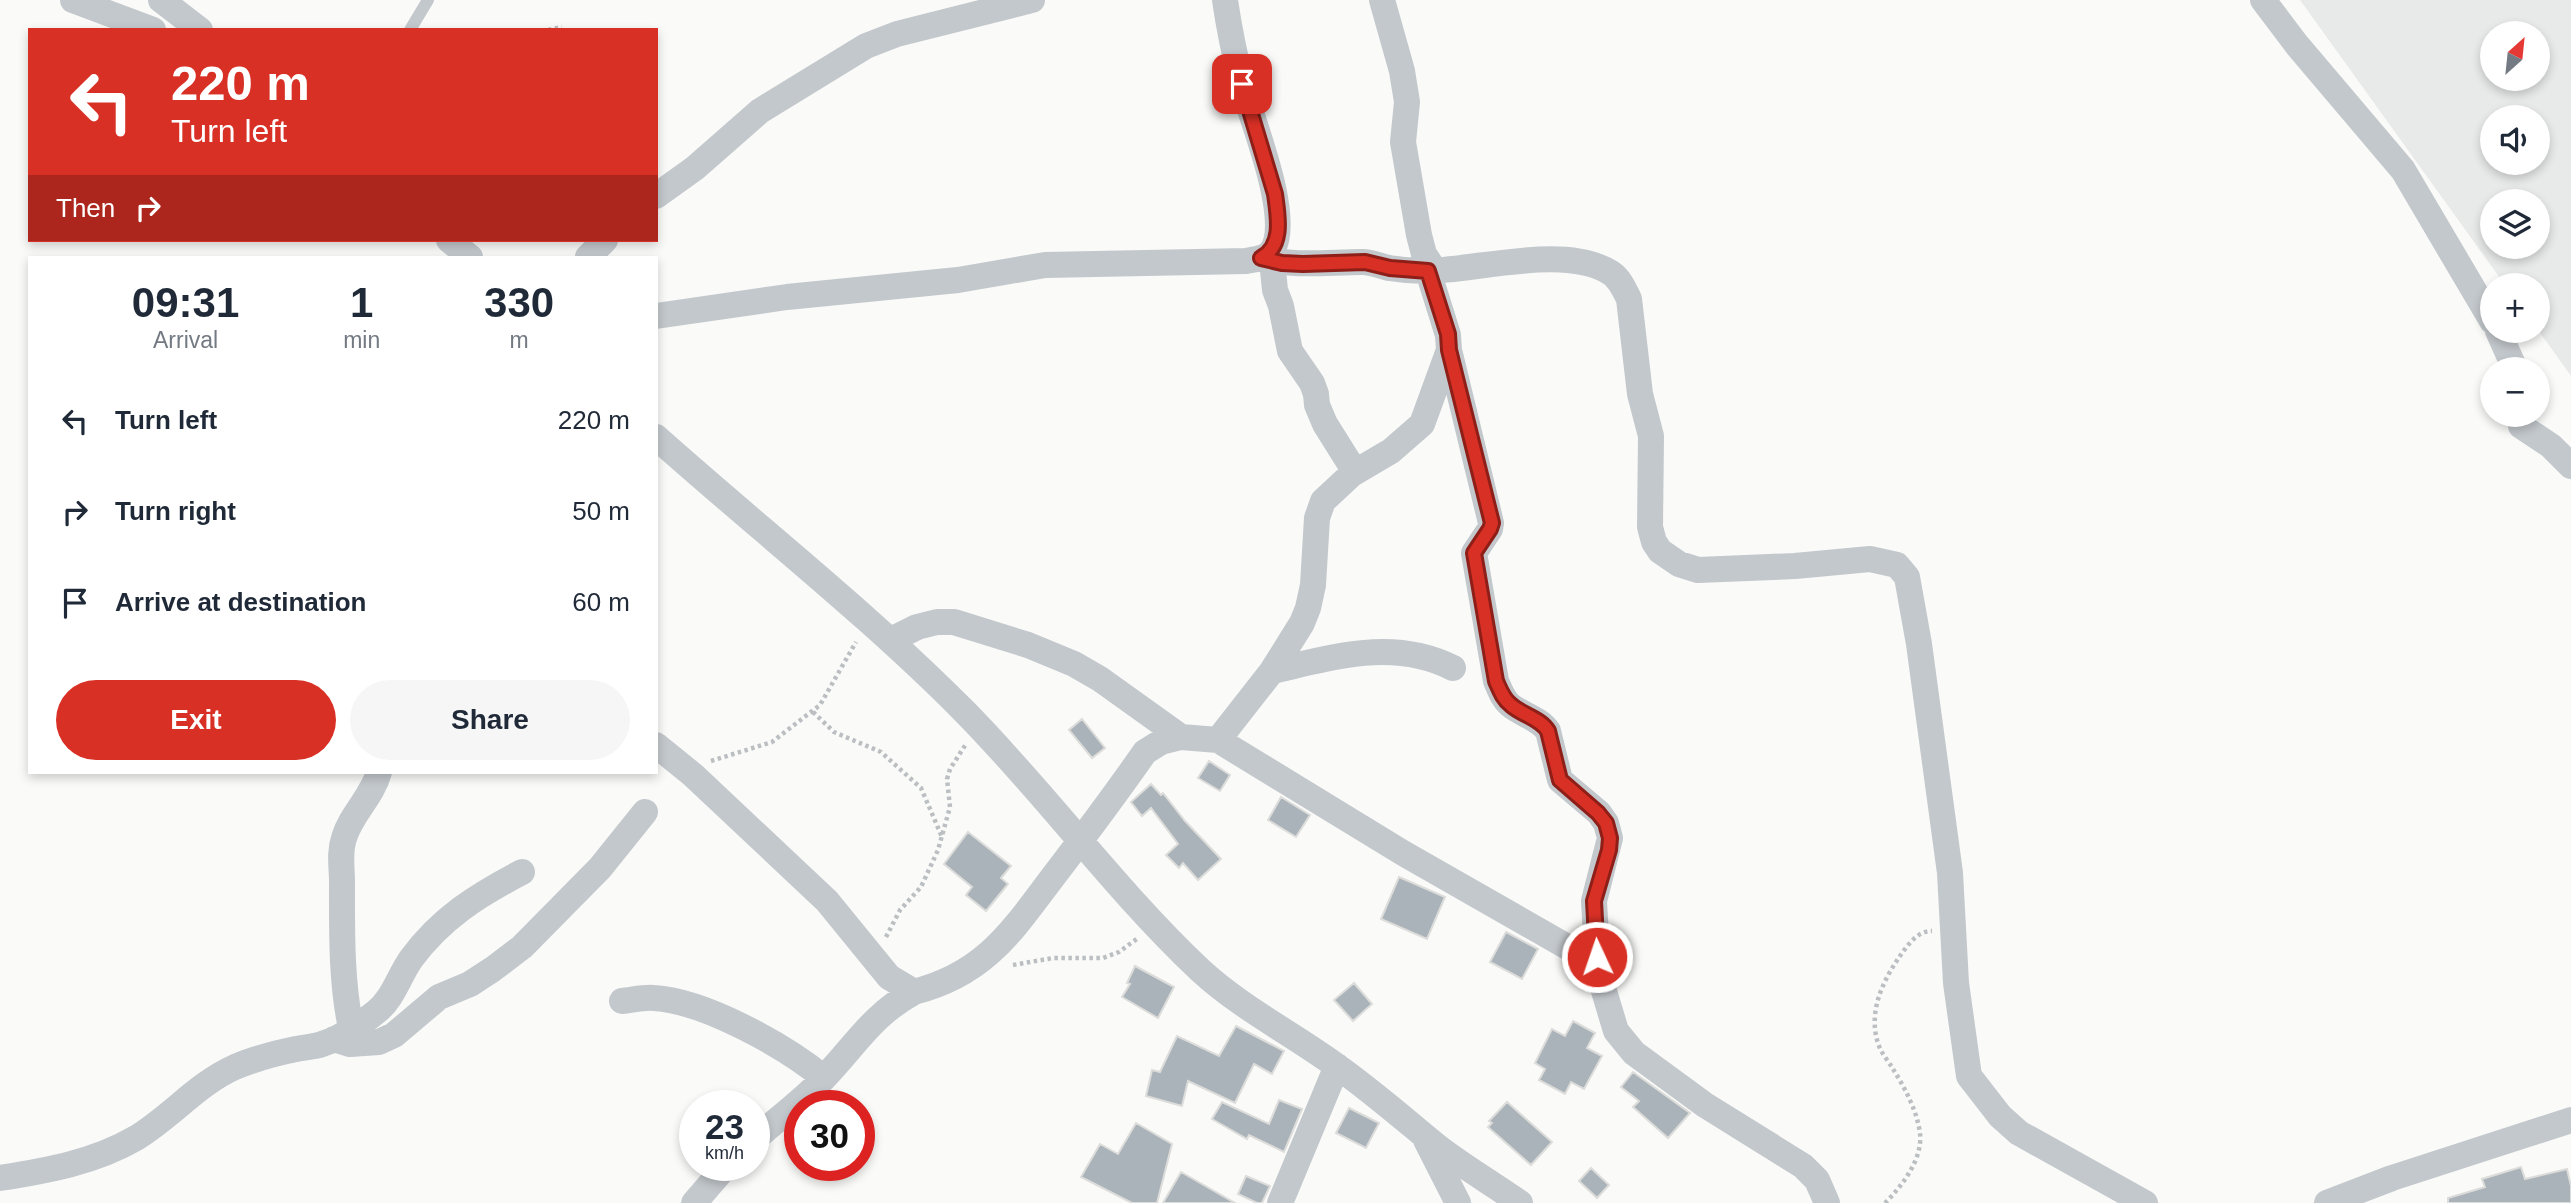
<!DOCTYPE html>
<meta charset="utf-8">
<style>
:root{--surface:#fff;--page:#f6f6f7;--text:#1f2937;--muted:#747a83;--accent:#d93025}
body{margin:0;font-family:Arial,sans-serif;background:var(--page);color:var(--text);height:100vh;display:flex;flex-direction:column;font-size:26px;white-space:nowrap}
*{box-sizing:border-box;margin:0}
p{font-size:23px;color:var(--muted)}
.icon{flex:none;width:38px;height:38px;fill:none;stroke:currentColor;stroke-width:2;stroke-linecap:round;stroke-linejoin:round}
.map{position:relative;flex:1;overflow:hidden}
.details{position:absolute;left:28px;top:256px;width:630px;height:518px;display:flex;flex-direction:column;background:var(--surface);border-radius:0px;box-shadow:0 4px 10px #0003}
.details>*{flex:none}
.banner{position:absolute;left:28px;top:28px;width:630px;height:214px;border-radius:0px;box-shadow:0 4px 10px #0003;background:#d93025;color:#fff;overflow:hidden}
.needle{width:46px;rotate:27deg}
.fabs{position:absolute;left:2480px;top:21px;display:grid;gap:14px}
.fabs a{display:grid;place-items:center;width:70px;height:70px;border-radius:50%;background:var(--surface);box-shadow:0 4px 10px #0003;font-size:35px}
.speed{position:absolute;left:679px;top:1090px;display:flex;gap:14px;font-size:35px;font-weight:700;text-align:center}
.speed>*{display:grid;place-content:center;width:91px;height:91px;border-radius:50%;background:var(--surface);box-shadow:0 4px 10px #0003;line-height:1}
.speed small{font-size:18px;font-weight:400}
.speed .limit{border:10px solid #d22;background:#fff;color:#111}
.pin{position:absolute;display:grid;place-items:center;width:60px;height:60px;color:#fff;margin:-30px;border-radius:14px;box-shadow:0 4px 10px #0006}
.me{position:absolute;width:77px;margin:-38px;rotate:357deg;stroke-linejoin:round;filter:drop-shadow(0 0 5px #0008)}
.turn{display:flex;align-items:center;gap:24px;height:147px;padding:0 28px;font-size:32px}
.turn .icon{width:91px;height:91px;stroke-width:2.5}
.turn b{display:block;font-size:49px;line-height:60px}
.then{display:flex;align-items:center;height:66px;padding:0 28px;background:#0003;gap:14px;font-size:26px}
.eta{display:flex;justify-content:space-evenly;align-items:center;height:119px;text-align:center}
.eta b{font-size:42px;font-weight:700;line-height:49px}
.button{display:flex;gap:14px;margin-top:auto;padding:14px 28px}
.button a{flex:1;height:80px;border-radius:42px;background:var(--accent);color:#fff;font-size:28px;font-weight:700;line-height:80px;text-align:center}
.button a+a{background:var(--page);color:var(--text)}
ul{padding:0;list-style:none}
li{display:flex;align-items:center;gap:21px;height:91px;padding:0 28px}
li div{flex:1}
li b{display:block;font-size:26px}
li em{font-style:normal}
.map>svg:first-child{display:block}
.built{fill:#e8e9e9;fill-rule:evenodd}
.building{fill:#aab3b9;stroke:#dcdcda;stroke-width:2}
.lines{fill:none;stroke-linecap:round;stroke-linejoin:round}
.path{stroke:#bbbfc2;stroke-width:4.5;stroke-dasharray:3.5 3.5;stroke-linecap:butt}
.service{stroke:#c3c8cc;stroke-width:12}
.minor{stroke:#c3c8cc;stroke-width:26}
.route-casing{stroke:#8d1f18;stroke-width:18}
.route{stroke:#d93025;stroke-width:12}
</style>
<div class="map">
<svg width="2571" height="1203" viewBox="0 0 2571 1203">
<rect width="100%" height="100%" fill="#fafaf8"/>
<!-- built -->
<path class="built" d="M2300 0H2571V376L2538 330V285H2505ZM2492 33H2538V79H2492ZM2538 117V163H2492V117ZM2538 201V247H2492V201Z"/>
<!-- building -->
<path class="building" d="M1082 719 1105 748 1092 758 1069 730Z
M1209 761 1230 775 1220 791 1198 778Z
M1151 784 1161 795 1163 793 1185 821 1221 859 1198 880 1183 863 1179 868 1166 855 1178 844 1151 808 1142 816 1131 802Z
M1281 797 1310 815 1296 837 1268 820Z
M968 832 1011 866 1001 878 1008 884 986 911 966 895 972 887 944 864Z
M1399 877 1445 897 1427 939 1381 919Z
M1506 932 1538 949 1522 979 1490 962Z
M1135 966 1174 987 1158 1018 1122 997 1130 984 1127 983Z
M1354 983 1372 1004 1353 1021 1334 1000Z
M1573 1021 1595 1033 1587 1048 1602 1056 1584 1089 1571 1082 1565 1094 1539 1080 1545 1069 1535 1063 1552 1029 1565 1036Z
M1236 1026 1284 1051 1272 1074 1254 1064 1235 1103 1188 1081 1182 1106 1146 1096 1152 1070 1160 1072 1177 1036 1219 1056Z
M1633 1072 1690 1113 1668 1138 1633 1107 1639 1101 1621 1087Z
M1279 1100 1302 1109 1284 1152 1249 1135 1247 1139 1212 1119 1222 1102 1269 1124Z
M1507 1102 1552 1142 1531 1165 1488 1127 1492 1123 1489 1121Z
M1349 1108 1379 1123 1366 1148 1336 1133Z
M1136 1123 1172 1144 1157 1203H1132L1081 1177 1100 1144 1118 1154Z
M2521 1167 2525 1179 2567 1169 2571 1186V1203H2448V1198L2485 1187 2482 1179Z
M1591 1168 1609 1185 1597 1198 1579 1181Z
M1181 1172 1235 1203H1163Z
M1246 1176 1270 1186 1262 1203H1257L1238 1194Z"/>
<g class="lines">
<!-- path -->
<path class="path" d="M548 30 562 27
M813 712 834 732 881 752 921 788 942 837
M711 761 772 742 820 705 856 642
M886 937 900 910 921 887 938 850 950 807 947 779 950 769 966 744
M1013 965 1053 958H1103L1119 952 1138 938
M1885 1203C1902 1186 1923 1159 1920 1133 1917 1111 1905 1088 1893 1069 1889 1062 1882 1054 1879 1046 1867 1014 1882 982 1900 956 1908 945 1917 931 1932 931"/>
<!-- service -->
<path class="service" d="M410 30 428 0"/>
<!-- minor -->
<path class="minor" d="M73 0 153 30
M161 0 200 30
M1382 0 1402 71 1407 102 1403 142 1419 235 1424 254 1435 271
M2263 0 2297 45 2403 170 2492 321
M656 196 695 168 760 111 866 46 897 34 1032 0
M449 240 470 257
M588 257 605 240
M1261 258C1295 267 1328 262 1363 262 1371 262 1380 266 1389 268 1401 270 1414 271 1426 271 1478 270 1566 244 1611 273 1620 279 1624 289 1629 299L1640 394 1651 436 1650 527 1654 542 1660 551 1679 564 1698 570 1795 566 1870 559 1897 565 1907 577 1919 644 1950 873 1956 983 1969 1076 2000 1116 2019 1133 2145 1203
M1272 261 1275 290 1281 306 1290 351 1312 383 1316 394 1317 405 1325 424 1352 467V474
M656 316 787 297 958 280 1045 265 1246 261C1255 259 1265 259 1271 252 1294 222 1252 120 1242 85 1235 57 1229 28 1225 0
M2498 331 2515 369
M1449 350 1491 523 1490 529 1474 553 1496 681C1500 690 1503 699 1510 705 1522 715 1539 718 1548 731L1560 780 1599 813 1606 823 1610 838 1594 901 1598 971
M2519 415 2521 426 2551 446 2571 466
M656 437C759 529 868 614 965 712 1047 795 1115 890 1200 970 1241 1008 1293 1034 1338 1067 1373 1092 1405 1120 1438 1147 1464 1167 1493 1184 1520 1203
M891 640 917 627 937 622H954L1028 645 1074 664 1100 679 1181 737
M1272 671C1335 657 1393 638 1453 668
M1218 740 1272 671 1302 623 1308 608 1313 585 1317 518 1323 501 1352 474 1391 451 1422 424 1449 350 1448 335 1428 271
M656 745 693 775 827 901 889 977 914 992C989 973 1015 926 1059 869 1088 831 1117 792 1145 752L1161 742 1181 737 1218 740 1403 853 1592 961 1598 971 1616 1031 1634 1053 1705 1105 1803 1166 1817 1180 1827 1203
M622 1001C632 1000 644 997 654 998 705 1001 785 1046 824 1078
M351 1028C341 981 342 930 342 882 342 867 339 853 344 838 351 814 372 797 379 772
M334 1039 350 1044 379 1042 394 1035 439 997 470 984 493 969 522 947 600 868 645 812
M754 1140C776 1120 800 1103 820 1082 854 1048 870 1016 914 992
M1426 1140 1458 1203
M0 1178C46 1171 95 1162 136 1138 171 1117 197 1084 235 1067 254 1059 276 1053 296 1049 305 1047 314 1047 322 1044 342 1038 360 1025 376 1012 393 999 399 976 411 959 441 918 478 895 522 872
M694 1203 726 1166
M1280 1203 1337 1066
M2327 1203 2392 1178 2571 1120"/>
</g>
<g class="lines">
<!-- route casing -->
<g class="route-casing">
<path id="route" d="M1242 84 1275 194C1278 216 1284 246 1261 258L1282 263 1303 264 1365 262 1390 268 1428 271 1448 334 1449 350 1492 523 1490 529 1474 553 1496 681C1500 690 1503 699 1511 705 1522 715 1540 718 1548 731L1560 780 1598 813 1606 823 1610 838 1609 850 1594 901 1597 957"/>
</g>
<!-- route -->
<use href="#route" class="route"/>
</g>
</svg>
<div class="fabs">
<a><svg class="needle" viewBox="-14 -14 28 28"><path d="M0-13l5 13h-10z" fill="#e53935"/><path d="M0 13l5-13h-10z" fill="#747a83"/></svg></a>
<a><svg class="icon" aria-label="sound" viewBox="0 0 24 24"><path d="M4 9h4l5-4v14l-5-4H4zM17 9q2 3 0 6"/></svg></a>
<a><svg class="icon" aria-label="layers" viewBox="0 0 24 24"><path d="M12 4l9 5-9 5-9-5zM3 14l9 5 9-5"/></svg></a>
<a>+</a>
<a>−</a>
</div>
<div class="speed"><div>23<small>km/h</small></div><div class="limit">30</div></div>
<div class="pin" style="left:1242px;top:84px;background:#d93025"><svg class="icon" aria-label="arrive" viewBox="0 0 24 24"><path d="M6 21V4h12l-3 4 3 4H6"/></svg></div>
<svg class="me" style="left:1597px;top:957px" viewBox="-20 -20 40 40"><circle r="17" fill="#d93025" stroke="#fff" stroke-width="3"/><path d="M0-11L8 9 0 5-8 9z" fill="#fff"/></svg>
<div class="banner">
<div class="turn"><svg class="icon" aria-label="left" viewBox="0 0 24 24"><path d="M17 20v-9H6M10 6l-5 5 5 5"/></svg><div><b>220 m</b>Turn left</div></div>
<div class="then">Then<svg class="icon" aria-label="right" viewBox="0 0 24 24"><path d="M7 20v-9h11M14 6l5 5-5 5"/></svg></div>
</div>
<section class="details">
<div class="eta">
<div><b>09:31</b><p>Arrival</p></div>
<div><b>1</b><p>min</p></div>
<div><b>330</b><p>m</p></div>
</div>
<ul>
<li><svg class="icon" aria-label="left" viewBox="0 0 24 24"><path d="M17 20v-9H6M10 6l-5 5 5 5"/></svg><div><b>Turn left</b></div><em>220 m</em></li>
<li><svg class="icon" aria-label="right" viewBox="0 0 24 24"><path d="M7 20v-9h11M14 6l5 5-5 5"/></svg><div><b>Turn right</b></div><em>50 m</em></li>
<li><svg class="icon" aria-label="arrive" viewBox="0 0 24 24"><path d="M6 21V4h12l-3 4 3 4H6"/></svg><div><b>Arrive at destination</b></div><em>60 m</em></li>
</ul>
<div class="button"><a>Exit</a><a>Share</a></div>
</section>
</div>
